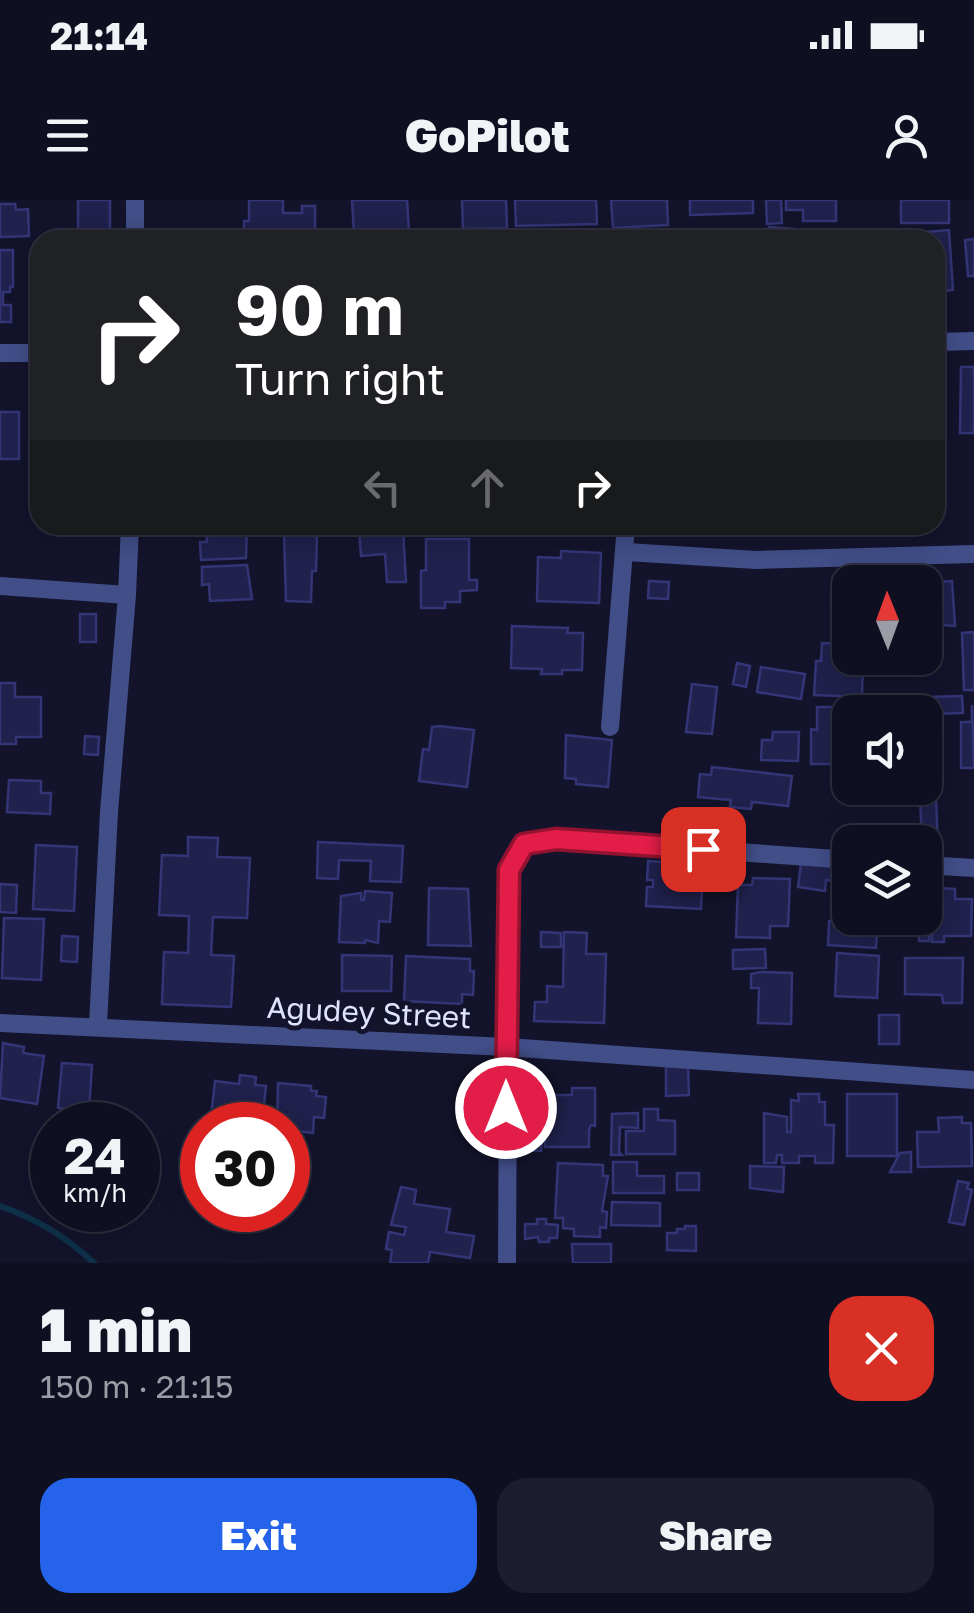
<!DOCTYPE html>
<meta charset="utf-8">
<style>
:root{--surface:#0e0f21;--page:#1c1d2e;--text:#f1f3f6;--muted:#9b9ca5;--line:#2e2f3f;--accent:#2563eb}
body{margin:0;font-family:"Golos Text",sans-serif;background:var(--page);color:var(--text);height:100vh;display:flex;flex-direction:column;font-size:38px;white-space:nowrap}
*{box-sizing:border-box;margin:0}
p{font-size:32px;color:var(--muted)}
.icon{flex:none;width:55px;height:55px;fill:none;stroke:currentColor;stroke-width:2;stroke-linecap:round;stroke-linejoin:round}
.map{position:relative;height:1063px;overflow:hidden}
.details{display:flex;flex-direction:column;background:var(--surface);flex:1}
.details>*{flex:none}
.hud{position:absolute;left:30px;top:30px;width:915px;height:305px;border-radius:30px;box-shadow:0 5px 25px #0003,0 0 0 2px var(--line);background:#202124;color:#fff;overflow:hidden}
.needle{width:65px;rotate:359deg}
.buttons{position:absolute;left:832px;top:365px;display:grid;gap:20px}
.buttons a{display:grid;place-items:center;width:110px;height:110px;border-radius:20px;background:var(--surface);box-shadow:0 5px 25px #0003,0 0 0 2px var(--line);font-size:50px}
.speed{position:absolute;left:30px;top:902px;display:flex;gap:20px;font-size:50px;font-weight:700;text-align:center}
.speed>*{display:grid;place-content:center;width:130px;height:130px;border-radius:50%;background:var(--surface);box-shadow:0 5px 25px #0003,0 0 0 2px var(--line);line-height:1}
.speed small{font-size:25px;font-weight:400}
.speed .limit{border:15px solid #d22;background:#fff;color:#111}
.pin{position:absolute;display:grid;place-items:center;width:85px;height:85px;color:#fff;margin:-42px;border-radius:20px;box-shadow:0 5px 15px #0006}
.me{position:absolute;width:110px;margin:-55px;rotate:0deg;stroke-linejoin:round;filter:drop-shadow(0 0 8px #0008)}
.turn{display:flex;align-items:center;gap:35px;height:210px;padding:0 40px;font-size:45px}
.turn .icon{width:130px;height:130px;stroke-width:2.5}
.turn b{display:block;font-size:70px;line-height:85px}
.lanes{display:flex;align-items:center;height:95px;padding:0 40px;background:#0003;justify-content:center;gap:50px;direction:ltr}
.lanes .off{opacity:.35}
.round{display:grid;place-items:center;flex:none;width:105px;height:105px;border-radius:30px;background:var(--page)}
.overview{display:flex;align-items:center;justify-content:space-between;height:170px;padding:0 40px}
h1{font-size:60px;font-weight:800;line-height:75px}
.action{display:flex;gap:20px;margin-top:auto;padding:20px 40px}
.action a{flex:1;height:115px;border-radius:30px;background:var(--accent);color:#fff;font-size:40px;font-weight:800;line-height:115px;text-align:center}
.action a+a{background:var(--page);color:var(--text)}
.status{display:flex;justify-content:space-between;align-items:center;height:70px;padding:0 50px;background:var(--surface);direction:ltr}
.status svg{height:28px;fill:currentColor}
header{display:flex;justify-content:space-between;align-items:center;height:130px;padding:0 40px;background:var(--surface);font-size:45px;font-weight:800}
.map>svg:first-child{display:block}
.lines{fill:none;stroke-linecap:round;stroke-linejoin:round}
.stream{stroke:#0e3149;stroke-width:6}
.building{fill:#20214c;stroke:#333576;stroke-width:2.5}
.street{stroke:#414e88;stroke-width:18}
.route-casing{stroke:#92132f;stroke-width:25}
.route{stroke:#e11d48;stroke-width:18}
.labels{text-anchor:middle;dominant-baseline:central;stroke-width:10;stroke-linejoin:round;paint-order:stroke}
.street-label{font-size:30px;fill:#dfe3fd;stroke:#13142c}
</style>
<div class="status"><b>21:14</b><svg viewBox="0 0 49 12"><path d="M0 12V9h3v3zM5 12V6h3v6zM10 12V3h3v9zM15 12V0h3v12zM26 1h20v11H26zM47 4h2v5h-2z"/></svg></div>
<header><svg class="icon" aria-label="menu" viewBox="0 0 24 24"><path d="M4 6h16M4 12h16M4 18h16"/></svg>GoPilot<svg class="icon" aria-label="person" viewBox="0 0 24 24"><circle cx="12" cy="8" r="4"/><path d="M4 21q1-7 8-7t8 7"/></svg></header>
<div class="map">
<svg width="974" height="1063" viewBox="0 0 974 1063">
<rect width="100%" height="100%" fill="#13142c"/>
<g class="lines">
<!-- stream -->
<path class="stream" d="M0 1006C35 1018 68 1038 94 1063"/>
</g>
<!-- building -->
<path class="building" d="M78 0H110V33H78Z
M249 0H283V13H302V6H315V35L244 36V21H249Z
M352 0H407L409 31 354 34Z
M462 0H506L507 28 463 29Z
M515 0H596L597 24 516 26Z
M611 0H667L668 25 613 28Z
M690 0H753V13L690 15Z
M766 0H781L782 23 767 24Z
M786 0H836V21H803V10H786Z
M901 0H949V23H901Z
M0 4H15L16 10 28 9 29 36 0 37Z
M769 27 818 31 817 40H768Z
M949 30 953 90 935 92V40H913V33Z
M601 31V40H539V33Z
M755 33V40H697V36Z
M974 39V76H968L965 40Z
M0 50H13V87H10V92H3V105H11V122H0Z
M961 167H974V233H960Z
M0 212H19V259H0Z
M935 243H942L944 310H935Z
M206 325H247L246 358 201 360 200 342H207Z
M547 325H598V334L547 333Z
M403 328 406 382H387L385 354 361 356 359 330Z
M284 335H317L316 371H312L311 402 286 401Z
M426 339H469V380H477V390L460 391V402H445V408H421V371L426 370Z
M561 351 601 353 599 403 537 401 538 357 561 358Z
M247 365 252 399 210 401 209 384 202 385V367Z
M649 381 669 382 668 399 648 398Z
M952 381 955 426 925 424V383Z
M80 414H96V442H80Z
M512 426 568 428 567 433H583L582 470H562V474H541L542 469 511 468Z
M974 432V490H964L962 433Z
M822 443 850 444V458H863L862 497 814 495 816 461H821Z
M737 463 750 466 746 487 733 484Z
M761 467 805 474 801 499 757 492Z
M0 483H15V497H41V537H16V544H0Z
M692 484 717 487 712 534 686 532Z
M962 496 963 513 928 514 927 497Z
M972 505 974 568H961V522H972Z
M817 507H849V564H811V529L817 530Z
M440 526 474 530 467 587 419 581 423 549 429 550 432 527Z
M773 532H799L798 561 761 560 762 540H772Z
M566 535 612 540 608 587 576 584V579L565 578Z
M85 536 99 537 98 555 84 554Z
M712 567 792 576 788 606 752 602 751 609 730 607 731 600 698 597 700 574 711 575Z
M9 580 41 581V593H51L50 614 7 612Z
M936 597 938 645 925 646 922 642 920 598Z
M188 637 218 638 217 657 250 658 247 718 213 717 211 755 234 756 231 807 162 804 164 752 188 753 189 716 159 715 162 655 188 656Z
M318 642 403 646 401 682 370 681 371 661 339 660 338 679 317 678Z
M36 645 77 647 74 711 33 709Z
M663 656 692 658 691 664 703 665 702 683 698 682 697 689H702L701 709 646 706 647 687H653V680H647L648 661 662 662Z
M801 663 842 668 840 681 826 680 825 691 798 687Z
M753 678 790 679 788 726H770V738L736 737 738 685H752Z
M0 684 17 685 16 713 0 712Z
M429 688 468 689 471 746 428 745Z
M925 688H928V696L940 697V688L955 689V699H972L971 736H944V742H932V724H930L929 741H919V733H894L895 718H925Z
M365 691 392 693 390 722 379 721 378 743 365 740V743L339 742 341 696 361 693V700H364Z
M4 718 44 719 41 780 2 778Z
M829 721 878 724 876 748 828 745Z
M541 732 561 733V747H541Z
M564 732 587 733 586 754H606L604 823 534 821 535 802H547V786L563 787Z
M62 736 78 737 77 762 61 761Z
M765 749 766 768 733 769V750Z
M837 753 879 756 877 798 835 796Z
M342 755 392 756 391 791H342Z
M406 756 470 759V771H474L473 795 462 794V804L404 801Z
M905 758H963L962 803H943L942 795 905 794Z
M761 772 792 773 791 824 758 823 759 788H751V774Z
M879 815H899V844H879Z
M3 843 24 847 23 853 44 856 37 904 0 898Z
M62 863 92 865 89 911 58 908Z
M666 866H688L689 895 666 896Z
M240 875 256 877 255 885 266 886 262 925H210L215 881 239 884Z
M278 883 311 886V891H317L316 896 326 897 324 918 314 917 313 933 288 930V925H277Z
M572 888H595V926L591 925 589 930V947H545V895H572Z
M798 894H819V902H825V925H834L833 963H815V956H799V963H782V955H777L776 963H764V913L787 917V932H791V900L799 901Z
M847 894H897V956H847Z
M644 909H658V920L675 921V954H626V931H644Z
M638 913V928L620 927 619 952 622 955H611L612 914Z
M962 917V923H971L972 966 918 967 917 932H939L938 918Z
M520 936 542 937 541 951 520 950Z
M911 952V972H890L900 953Z
M613 962H637V976H664V993H613Z
M558 963 603 965V976H608L602 1011 607 1012 606 1028 600 1027V1037L574 1036V1029L563 1028V1018H555Z
M750 966 784 967 783 992 750 988Z
M677 973H699V990H677Z
M958 981 969 983 967 988 972 990 964 1025 949 1022Z
M401 987 416 990 414 1004 450 1009 446 1032 474 1036 470 1058 430 1052 428 1063H390L392 1050 386 1049 389 1032 404 1035 406 1027 391 1025Z
M612 1002 660 1003V1026L611 1025Z
M537 1019H546V1024L558 1025 557 1038H549V1042H539L538 1037 525 1039V1024H537Z
M685 1026H696V1051L667 1050V1033H677V1029H685Z
M572 1044H611V1063H573Z"/>
<g class="lines">
<!-- street -->
<path class="street" d="M135 0V40
M935 142 974 141
M0 153H40
M626 352 756 360 974 354
M0 386 127 395
M610 527 626 325
M925 665 974 668
M0 823 506 847 974 880
M98 825 109 612 127 395 130 325
M507 1063 509 670 524 644 556 639 850 660"/>
</g>
<g class="lines">
<!-- route casing -->
<g class="route-casing">
<path id="route" d="M506 908 509 670 524 644 556 639 703 649"/>
</g>
<!-- route -->
<use href="#route" class="route"/>
</g>
<g class="labels">
<!-- street labels -->
<g class="street-label">
<text transform="translate(369 812) rotate(3)">Agudey Street</text>
</g>
</g>
</svg>
<div class="buttons">
<a><svg class="needle" viewBox="-14 -14 28 28"><path d="M0-13l5 13h-10z" fill="#e53935"/><path d="M0 13l5-13h-10z" fill="#9b9ca5"/></svg></a>
<a><svg class="icon" aria-label="sound" viewBox="0 0 24 24"><path d="M4 9h4l5-4v14l-5-4H4zM17 9q2 3 0 6"/></svg></a>
<a><svg class="icon" aria-label="layers" viewBox="0 0 24 24"><path d="M12 4l9 5-9 5-9-5zM3 14l9 5 9-5"/></svg></a>
</div>
<div class="speed"><div>24<small>km/h</small></div><div class="limit">30</div></div>
<div class="pin" style="left:703px;top:649px;background:#d93025"><svg class="icon" aria-label="arrive" viewBox="0 0 24 24"><path d="M6 21V4h12l-3 4 3 4H6"/></svg></div>
<svg class="me" style="left:506px;top:908px" viewBox="-20 -20 40 40"><circle r="17" fill="#e11d48" stroke="#fff" stroke-width="3"/><path d="M0-11L8 9 0 5-8 9z" fill="#fff"/></svg>
<div class="hud">
<div class="turn"><svg class="icon" aria-label="right" viewBox="0 0 24 24"><path d="M7 20v-9h11M14 6l5 5-5 5"/></svg><div><b>90 m</b>Turn right</div></div>
<div class="lanes"><svg class="icon off" aria-label="left" viewBox="0 0 24 24"><path d="M17 20v-9H6M10 6l-5 5 5 5"/></svg><svg class="icon off" aria-label="ahead" viewBox="0 0 24 24"><path d="M12 20V5M6 11l6-6 6 6"/></svg><svg class="icon" aria-label="right" viewBox="0 0 24 24"><path d="M7 20v-9h11M14 6l5 5-5 5"/></svg></div>
</div>
</div>
<section class="details">
<div class="overview"><div><h1>1 min</h1><p>150 m · 21:15</p></div><a class="round" style="background:#d93025;color:#fff"><svg class="icon" aria-label="close" viewBox="0 0 24 24"><path d="M6 6l12 12M18 6L6 18"/></svg></a></div>
<div class="action"><a>Exit</a><a>Share</a></div>
</section>
